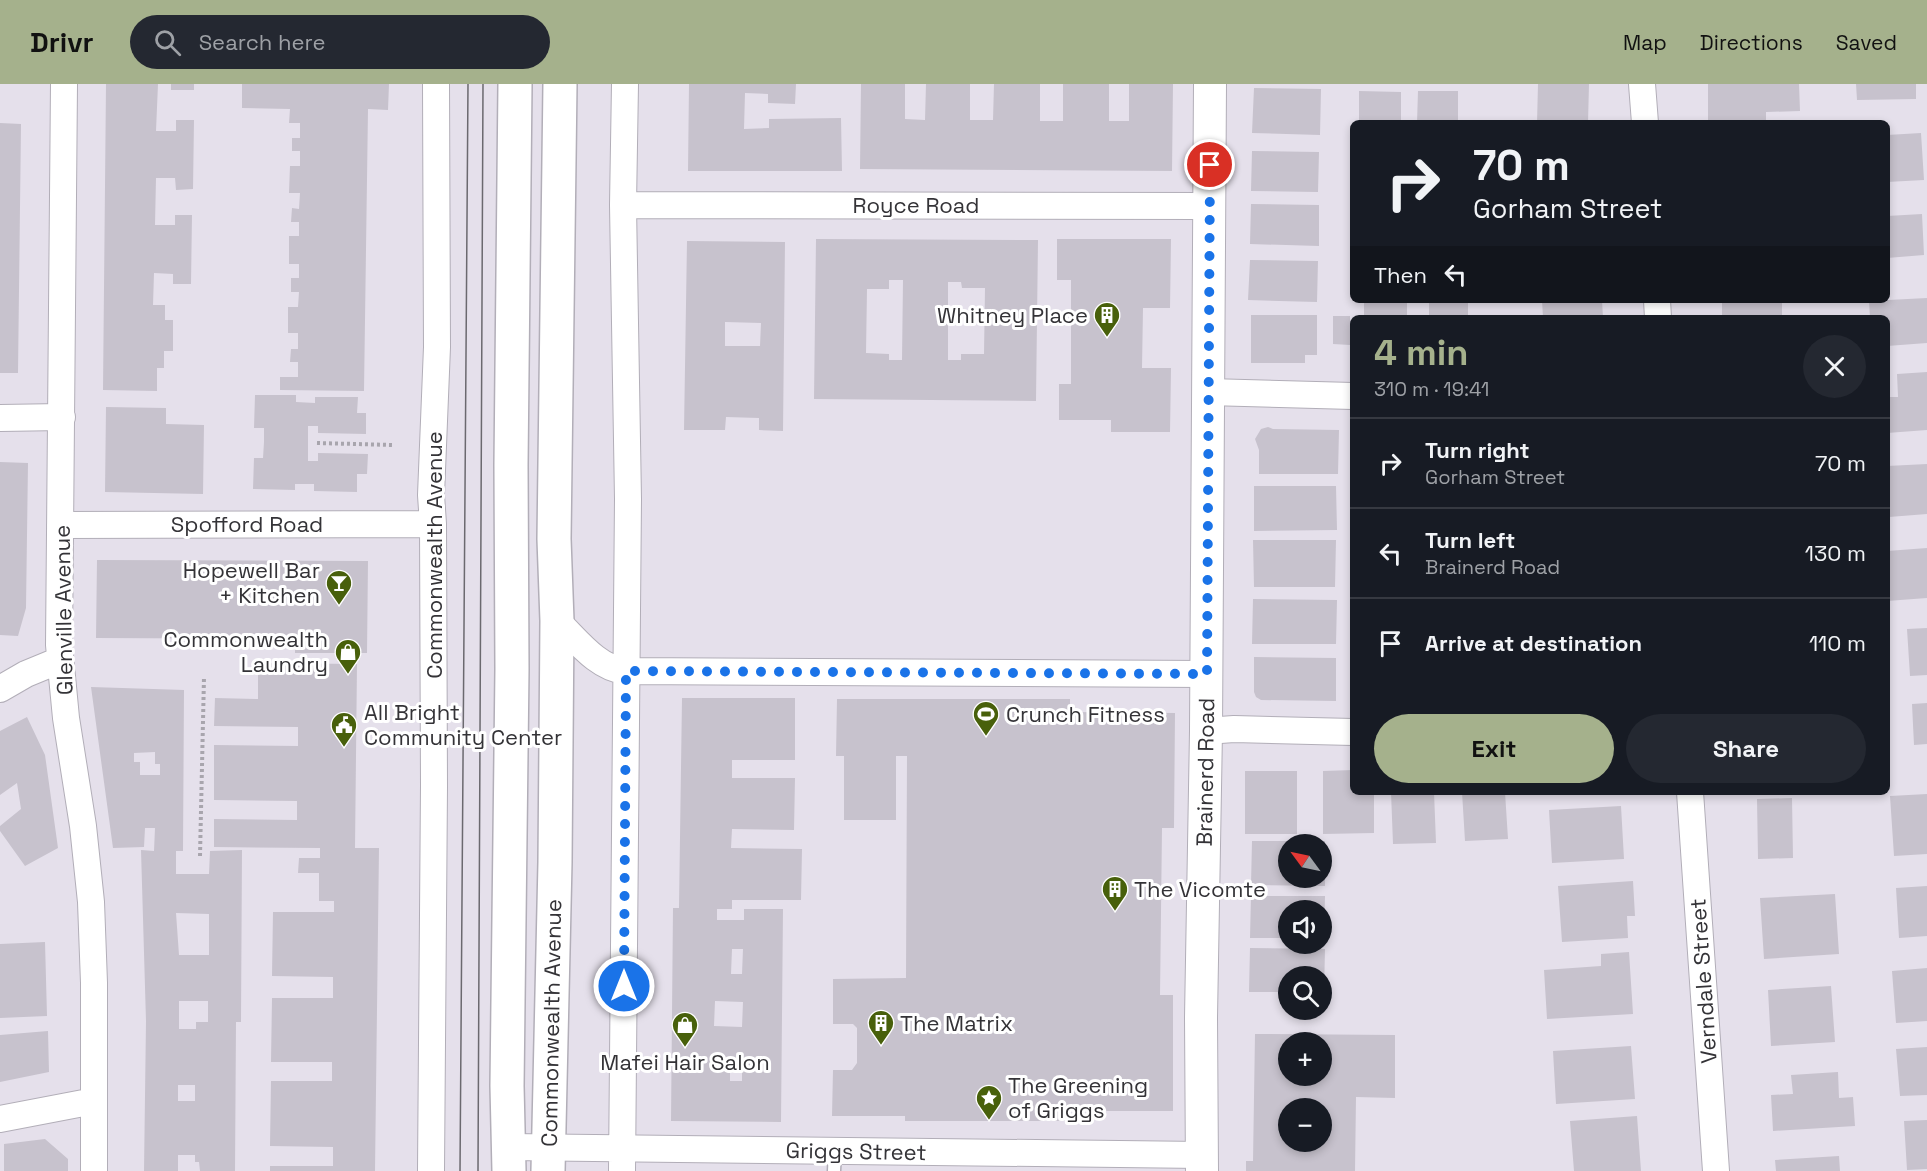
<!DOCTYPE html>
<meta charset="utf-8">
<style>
:root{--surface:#171b24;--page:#242831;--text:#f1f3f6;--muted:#9ea1a6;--line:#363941;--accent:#a5b18c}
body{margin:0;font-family:"Space Grotesk",sans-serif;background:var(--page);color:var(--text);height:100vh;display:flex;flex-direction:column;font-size:22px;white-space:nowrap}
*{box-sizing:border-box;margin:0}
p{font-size:20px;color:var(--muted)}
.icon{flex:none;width:33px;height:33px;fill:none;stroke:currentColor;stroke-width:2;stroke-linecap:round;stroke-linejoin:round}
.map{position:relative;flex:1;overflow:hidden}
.details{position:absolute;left:1350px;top:231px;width:540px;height:480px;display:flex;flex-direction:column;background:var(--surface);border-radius:9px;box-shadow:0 3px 9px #0003}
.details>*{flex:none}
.banner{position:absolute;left:1350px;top:36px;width:540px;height:183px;border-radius:9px;box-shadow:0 3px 9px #0003;background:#171b24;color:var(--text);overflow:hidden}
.needle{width:39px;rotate:303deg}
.buttons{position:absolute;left:1278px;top:750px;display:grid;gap:12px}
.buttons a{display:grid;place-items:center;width:54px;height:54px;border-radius:50%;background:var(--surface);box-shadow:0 3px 9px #0003;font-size:30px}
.pin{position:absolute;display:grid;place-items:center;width:51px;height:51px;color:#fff;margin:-26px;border:3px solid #fff;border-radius:50%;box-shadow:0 2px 6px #0007}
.me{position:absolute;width:66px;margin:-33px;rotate:0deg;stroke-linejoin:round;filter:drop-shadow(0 0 4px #0008)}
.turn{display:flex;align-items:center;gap:21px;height:126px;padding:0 24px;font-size:27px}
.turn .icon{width:78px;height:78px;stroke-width:2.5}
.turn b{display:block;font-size:42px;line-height:51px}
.then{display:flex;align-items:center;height:57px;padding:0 24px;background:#0003;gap:12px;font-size:22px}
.round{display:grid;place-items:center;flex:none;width:63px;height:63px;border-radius:32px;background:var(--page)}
.overview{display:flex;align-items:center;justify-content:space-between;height:102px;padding:0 24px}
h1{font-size:36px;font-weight:700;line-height:45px;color:var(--accent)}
.button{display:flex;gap:12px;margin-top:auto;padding:12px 24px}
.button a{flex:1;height:69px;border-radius:36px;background:var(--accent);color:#111;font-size:24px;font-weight:700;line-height:69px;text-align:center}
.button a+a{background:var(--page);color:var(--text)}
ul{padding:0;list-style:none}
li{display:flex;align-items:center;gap:18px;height:90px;padding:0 24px;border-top:2px solid var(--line)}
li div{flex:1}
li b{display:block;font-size:22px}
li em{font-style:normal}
header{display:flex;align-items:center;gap:36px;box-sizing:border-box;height:84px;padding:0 30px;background:var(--accent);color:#111}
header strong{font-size:28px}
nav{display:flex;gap:33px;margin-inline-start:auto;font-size:21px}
.search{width:420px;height:54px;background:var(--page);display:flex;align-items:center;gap:15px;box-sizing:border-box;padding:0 21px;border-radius:33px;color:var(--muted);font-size:22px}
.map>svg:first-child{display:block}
.building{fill:#c7c2cd;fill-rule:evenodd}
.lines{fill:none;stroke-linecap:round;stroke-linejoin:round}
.service-casing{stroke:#b2aeb8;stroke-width:15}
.minor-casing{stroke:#b2aeb8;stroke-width:28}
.tertiary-casing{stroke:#b2aeb8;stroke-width:34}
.primary-casing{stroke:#b2aeb8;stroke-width:36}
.path{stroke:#a8a5ad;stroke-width:4;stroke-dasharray:3 3;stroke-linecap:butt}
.service{stroke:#fff;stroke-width:12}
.minor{stroke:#fff;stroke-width:26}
.tertiary{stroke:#fff;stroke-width:32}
.primary{stroke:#fff;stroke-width:33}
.tram{stroke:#6b696f;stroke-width:1.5}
.route{stroke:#1a73e8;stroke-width:10;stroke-dasharray:0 18}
.labels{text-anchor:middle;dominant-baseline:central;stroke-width:6;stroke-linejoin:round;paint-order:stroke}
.street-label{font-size:22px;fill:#343337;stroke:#fff}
.poi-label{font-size:22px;fill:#343337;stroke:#fff;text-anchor:start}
</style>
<header>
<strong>Drivr</strong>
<div class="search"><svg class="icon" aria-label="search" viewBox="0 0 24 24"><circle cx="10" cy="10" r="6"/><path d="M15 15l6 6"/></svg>Search here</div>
<nav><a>Map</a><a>Directions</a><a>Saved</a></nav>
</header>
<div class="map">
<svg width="1927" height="1087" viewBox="0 0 1927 1087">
<rect width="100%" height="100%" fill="#e5e0eb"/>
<!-- building -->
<path class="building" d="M106 0H158L156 47H176V36H194L193 105 176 106 175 94H156L155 141H175V131H192L191 200H173V190L154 189 153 221H165V236H173V267H164V284H157V307L103 306Z
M171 0H194V6H171Z
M242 0H389L388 26 368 25 364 307 280 306V293H298V278H290L291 265H298V249H288V223H298L299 208H291V194H299V180H289V152H299V138H291L292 124 299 125 300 109H289L290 82H300V67H292V54H300V39H289L290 25 242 24Z
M689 0H796L795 20 768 19V10L745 9 744 45 769 44V35L841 34 842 87H688Z
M861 0H905V35L925 36 926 0H970V36H993L994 0H1040V37H1063V0H1109V37H1129V0H1173L1172 87 860 85Z
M1538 0H1589L1588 39H1537Z
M1708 0H1799L1800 27 1766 28V39H1708Z
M1856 0H1916V15L1857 16Z
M1254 4 1321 5 1320 51 1252 49Z
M1359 7 1401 8V39H1359Z
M1418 7H1458V39H1417Z
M0 39 21 40 18 289H0Z
M1921 49 1924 96 1887 98V51Z
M1252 67 1319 68 1318 108 1251 107Z
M1251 120 1319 121V162L1250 160Z
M1922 130 1924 171 1887 174V132Z
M816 155 1038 156 1036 317 814 315ZM889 196H903L902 276H889V270L866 269 867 205H889ZM948 198H961L962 204H985L984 270H961V276H948Z
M1057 155H1171L1170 224H1143L1142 284H1171L1170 348H1111V336H1059V300H1071V196H1057Z
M687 157 785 158 783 347 759 346V334L726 333 725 346H684ZM725 238 761 239 760 262H725Z
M1250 176 1318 177 1317 218 1248 216Z
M1927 214V259L1887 262V234H1870L1869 217Z
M1364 216H1407V234H1364Z
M1429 216H1468V234H1429Z
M1542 216H1602L1603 234H1543Z
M1722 216H1782V234H1722Z
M1251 231H1317V271H1305V279H1251Z
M1333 232H1350V261L1333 260Z
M1927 288V346L1887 349V313H1898L1897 290Z
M255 311H296V318L315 319V313H358L357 329H366V350L318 349V342H308V377H318V369L368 370 367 390H357V408L314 407V400H295V406L253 405 254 374H263L264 358V344H254Z
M106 323 166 324V340L204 341 203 410 105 408Z
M1268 343 1273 345 1339 346 1338 390H1259V366L1255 355 1261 345Z
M0 378 28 379 26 524 18 552 0 551Z
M1927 380V430L1889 433 1887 382Z
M1254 402H1336L1337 446 1254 447Z
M1253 456H1336L1335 503H1254Z
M1927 464V514L1887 517V467Z
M97 476 368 477 367 569H295V555L96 554Z
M1253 515 1337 516 1336 560H1252Z
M1927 544V591L1910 592 1907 545Z
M1254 573 1336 574V617L1261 616 1256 613 1254 608Z
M258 579 357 580 355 764H379L375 1087H270V1082H333V1063L270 1062 271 997H332V978H271L272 914H333V893L272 892 273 828H334V817H319V789H298L299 774H320V764L214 763V735L297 736V717L214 716V661L298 662V643L214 642 215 614 258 615Z
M91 603 184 606 183 767H176V790H209L210 767 242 766 241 938H236L235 1087H200L199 1078H195V1071H178V1087H144L146 937 141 766 154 767 155 744H145L144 763 113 764ZM155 668V680H160V691H140V678H134V669ZM176 829 209 830V871H179ZM179 917H208V938H196V945H179ZM178 1001H195V1017H178Z
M682 614H795V676H732V694H795L794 746 732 745 731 764 802 765 801 816H732V825H717V836H744V825H783L781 1038 671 1037 673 824H679ZM732 865H743L742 890H731ZM715 917 743 918 742 943 714 942ZM730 975H742V997H730Z
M837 615H1070V628L1175 629 1174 744H1162L1160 911H1173V1027H1068V1037H905V1032H832L833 986H852L857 979V944L853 940H833V895L906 894 907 672H896V736H844V672H836Z
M1927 619V660L1914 661 1912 620Z
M27 633 45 671 58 764 25 782 0 747V742L21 725 17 699 0 711V647Z
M1353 686V708H1374V749L1323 750V687Z
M1245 687H1297V750H1245Z
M1391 708H1434L1436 759 1393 760Z
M1462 708H1505L1508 755 1465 757Z
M1927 710V770L1894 772 1890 712Z
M1792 714 1793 774 1758 775 1757 715Z
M1621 722 1624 775 1552 779 1549 726Z
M1252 757H1325V802L1251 801ZM1288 760H1322V794H1288Z
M1633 797 1635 832H1627L1628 854 1562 858 1558 802Z
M1927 802V852L1899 854 1896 804Z
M1835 810 1839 870 1764 875 1760 814Z
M1251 812H1325L1324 855H1322V826H1288V854H1250Z
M45 858 47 932 0 934V860Z
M1250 864 1325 865 1324 909H1322V892H1288V908H1249Z
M1629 868 1633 930 1547 935 1544 886 1601 882V870Z
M1927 884V937L1896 939 1892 887Z
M1831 902 1835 958 1771 962 1768 906Z
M48 947 49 988 0 998V951Z
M1255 950 1395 951V1014L1356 1013 1355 1087H1246V1077H1253ZM1288 958H1322V992H1288ZM1288 1024H1322V1058H1288Z
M1631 962 1635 1015 1556 1020 1553 967Z
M1927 963V1011L1900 1012 1896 965Z
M1838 988 1839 1014 1853 1013 1855 1042 1773 1047 1771 1011 1793 1010 1791 991Z
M1637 1032 1641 1087H1574L1570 1037Z
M1927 1036V1085L1907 1086 1904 1037Z
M45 1055 68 1075V1087H4V1060Z
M1839 1072 1840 1087H1776L1775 1076Z"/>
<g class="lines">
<!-- service casing -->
<g class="service-casing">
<path id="service" d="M834 1087 835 1067"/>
</g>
<!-- minor casing -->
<g class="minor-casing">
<path id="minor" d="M64 0 59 561 66 634 83 742 91 818 94 899V1087
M1642 0 1645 39
M623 121 1210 122
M1657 216 1658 234
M1208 308 1353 312
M0 334 62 333
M60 441 433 440
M557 537C577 556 597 584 625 587L1207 590
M0 605 26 590 60 576
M1206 647 1234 645 1353 648
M1690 708 1716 1087
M0 1035 94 1017
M509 1063 1202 1071
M431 1087 434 702 433 440 431 411 437 263 436 0
M622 1087 628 415 623 121 625 0"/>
</g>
<!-- tertiary casing -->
<g class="tertiary-casing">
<path id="tertiary" d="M1202 1087 1201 934 1206 647 1210 0"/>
</g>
<!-- primary casing -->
<g class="primary-casing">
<path id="primary" d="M509 1087 507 1002 512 585 511 381 515 0
M548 1087 555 778 557 537 554 455 560 0"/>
</g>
<!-- path -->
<path class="path" d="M317 359 393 361
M200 772 204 593"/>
<!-- service -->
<use href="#service" class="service"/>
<!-- minor -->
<use href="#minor" class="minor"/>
<!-- tertiary -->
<use href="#tertiary" class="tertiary"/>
<!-- primary -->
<use href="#primary" class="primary"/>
<!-- tram -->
<path class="tram" d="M460 1087 468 0
M478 1087 483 0"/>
</g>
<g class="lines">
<!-- route -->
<path class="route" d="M624 902 626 587 1207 590 1210 81"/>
</g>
<!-- icons -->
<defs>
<g id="building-pin" transform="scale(1.35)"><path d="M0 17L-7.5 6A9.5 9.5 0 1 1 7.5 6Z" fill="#48600b" stroke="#fff"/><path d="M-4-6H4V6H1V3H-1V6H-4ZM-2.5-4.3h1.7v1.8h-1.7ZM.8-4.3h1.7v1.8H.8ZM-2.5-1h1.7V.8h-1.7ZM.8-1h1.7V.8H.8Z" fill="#fff"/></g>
<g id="bar-pin" transform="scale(1.35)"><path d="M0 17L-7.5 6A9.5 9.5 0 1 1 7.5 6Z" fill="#48600b" stroke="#fff"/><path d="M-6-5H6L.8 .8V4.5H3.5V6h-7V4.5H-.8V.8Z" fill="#fff"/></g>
<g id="shop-pin" transform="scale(1.35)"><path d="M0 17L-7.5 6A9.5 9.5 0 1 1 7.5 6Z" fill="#48600b" stroke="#fff"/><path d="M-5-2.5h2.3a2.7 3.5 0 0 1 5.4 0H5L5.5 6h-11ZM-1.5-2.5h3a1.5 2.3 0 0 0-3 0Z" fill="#fff"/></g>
<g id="stadium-pin" transform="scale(1.35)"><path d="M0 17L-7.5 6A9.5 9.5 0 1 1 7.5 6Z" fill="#48600b" stroke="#fff"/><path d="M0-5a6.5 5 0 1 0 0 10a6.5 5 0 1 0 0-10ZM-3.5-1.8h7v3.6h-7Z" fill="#fff"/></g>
<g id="civic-pin" transform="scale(1.35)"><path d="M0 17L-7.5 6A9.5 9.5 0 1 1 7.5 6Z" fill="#48600b" stroke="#fff"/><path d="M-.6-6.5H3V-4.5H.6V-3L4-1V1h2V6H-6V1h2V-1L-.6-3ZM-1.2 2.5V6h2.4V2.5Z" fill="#fff"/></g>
<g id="sight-pin" transform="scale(1.35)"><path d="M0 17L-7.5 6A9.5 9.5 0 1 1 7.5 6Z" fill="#48600b" stroke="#fff"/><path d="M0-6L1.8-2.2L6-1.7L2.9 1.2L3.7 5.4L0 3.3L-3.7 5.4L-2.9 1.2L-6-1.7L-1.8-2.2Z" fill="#fff"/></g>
</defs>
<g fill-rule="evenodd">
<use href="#building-pin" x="1107" y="231"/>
<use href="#bar-pin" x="339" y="499"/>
<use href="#shop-pin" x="348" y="568"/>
<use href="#stadium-pin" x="986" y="630"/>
<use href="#civic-pin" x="344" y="641"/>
<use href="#building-pin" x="1115" y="805"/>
<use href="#building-pin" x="881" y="939"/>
<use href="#shop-pin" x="685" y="941"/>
<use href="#sight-pin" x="989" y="1014"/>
</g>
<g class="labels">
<!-- street labels -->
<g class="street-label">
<text x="916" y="121">Royce Road</text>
<text x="247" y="440">Spofford Road</text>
<text transform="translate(434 471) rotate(-90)">Commonwealth Avenue</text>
<text transform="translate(63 526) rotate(-91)">Glenville Avenue</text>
<text transform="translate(1205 688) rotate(-89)">Brainerd Road</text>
<text transform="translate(1703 897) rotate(-94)">Verndale Street</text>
<text transform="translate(551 939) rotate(-89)">Commonwealth Avenue</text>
<text transform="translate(856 1067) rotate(1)">Griggs Street</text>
</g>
<!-- poi labels -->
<g class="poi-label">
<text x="1088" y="231" text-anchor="end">Whitney Place</text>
<text x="320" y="486" text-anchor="end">Hopewell Bar<tspan x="320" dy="25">+ Kitchen</tspan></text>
<text x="328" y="555" text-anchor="end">Commonwealth<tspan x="328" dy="25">Laundry</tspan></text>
<text x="364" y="628">All Bright<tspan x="364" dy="25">Community Center</tspan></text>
<text x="1006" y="630">Crunch Fitness</text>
<text x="1134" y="805">The Vicomte</text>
<text x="900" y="939">The Matrix</text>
<text x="685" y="978" text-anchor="middle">Mafei Hair Salon</text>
<text x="1008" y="1001">The Greening<tspan x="1008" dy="25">of Griggs</tspan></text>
</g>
</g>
</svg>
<div class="buttons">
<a><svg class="needle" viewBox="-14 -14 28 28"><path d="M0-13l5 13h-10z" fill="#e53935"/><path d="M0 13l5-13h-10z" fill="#9ea1a6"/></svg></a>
<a><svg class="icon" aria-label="sound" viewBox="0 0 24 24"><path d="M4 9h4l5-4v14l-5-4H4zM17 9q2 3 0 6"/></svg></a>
<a><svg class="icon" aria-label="search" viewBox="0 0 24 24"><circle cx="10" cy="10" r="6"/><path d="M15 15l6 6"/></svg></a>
<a>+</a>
<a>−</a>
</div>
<div class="pin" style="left:1210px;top:81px;background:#d93025"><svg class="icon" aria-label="arrive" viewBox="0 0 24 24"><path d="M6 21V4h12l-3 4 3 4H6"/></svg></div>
<svg class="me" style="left:624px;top:902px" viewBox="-20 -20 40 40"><circle r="17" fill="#1a73e8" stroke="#fff" stroke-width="3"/><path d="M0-11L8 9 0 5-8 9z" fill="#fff"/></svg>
<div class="banner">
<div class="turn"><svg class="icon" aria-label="right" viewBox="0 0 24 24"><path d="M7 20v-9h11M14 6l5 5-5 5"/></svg><div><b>70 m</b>Gorham Street</div></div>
<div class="then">Then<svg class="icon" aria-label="left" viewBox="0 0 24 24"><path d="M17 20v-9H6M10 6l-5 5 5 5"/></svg></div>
</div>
<section class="details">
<div class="overview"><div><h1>4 min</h1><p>310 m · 19:41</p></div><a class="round"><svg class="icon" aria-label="close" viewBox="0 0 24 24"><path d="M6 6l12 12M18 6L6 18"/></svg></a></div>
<ul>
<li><svg class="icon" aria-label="right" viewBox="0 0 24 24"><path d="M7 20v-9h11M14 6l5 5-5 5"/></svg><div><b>Turn right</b><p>Gorham Street</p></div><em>70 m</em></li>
<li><svg class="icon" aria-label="left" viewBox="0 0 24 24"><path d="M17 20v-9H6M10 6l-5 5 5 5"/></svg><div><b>Turn left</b><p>Brainerd Road</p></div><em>130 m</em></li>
<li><svg class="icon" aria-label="arrive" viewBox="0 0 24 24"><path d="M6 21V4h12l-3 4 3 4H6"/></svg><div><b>Arrive at destination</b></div><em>110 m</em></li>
</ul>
<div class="button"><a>Exit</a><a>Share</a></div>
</section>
</div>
